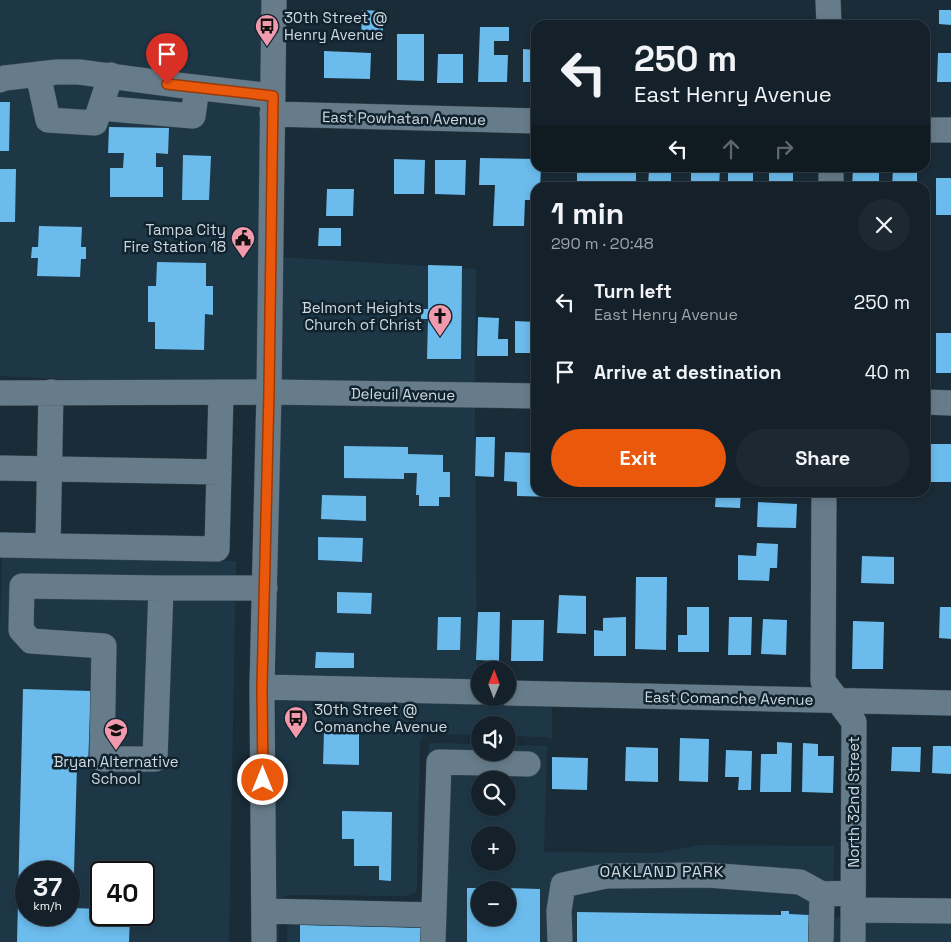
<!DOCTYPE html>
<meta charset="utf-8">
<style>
:root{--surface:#14212a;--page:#1d2932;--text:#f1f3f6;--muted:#9da3a8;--line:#333e47;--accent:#ea580c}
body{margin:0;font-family:"Space Grotesk",sans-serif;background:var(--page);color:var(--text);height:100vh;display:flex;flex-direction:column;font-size:19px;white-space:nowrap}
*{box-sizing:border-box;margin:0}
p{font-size:16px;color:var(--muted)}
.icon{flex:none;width:28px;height:28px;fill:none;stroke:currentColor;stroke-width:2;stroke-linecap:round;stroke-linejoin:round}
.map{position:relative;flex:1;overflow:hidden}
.sheet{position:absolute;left:531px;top:182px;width:399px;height:315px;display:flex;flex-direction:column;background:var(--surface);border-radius:15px;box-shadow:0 2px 8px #0003,0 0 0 1px var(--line)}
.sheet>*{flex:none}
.banner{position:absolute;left:531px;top:20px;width:399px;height:152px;border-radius:15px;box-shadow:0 2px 8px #0003,0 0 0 1px var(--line);background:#14212a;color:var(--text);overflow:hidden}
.needle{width:32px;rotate:1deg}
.buttons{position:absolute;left:471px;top:661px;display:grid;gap:10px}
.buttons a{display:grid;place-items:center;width:45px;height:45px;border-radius:50%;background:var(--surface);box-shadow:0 2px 8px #0003,0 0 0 1px var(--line);font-size:25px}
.speed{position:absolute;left:15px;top:861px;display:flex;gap:10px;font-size:25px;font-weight:700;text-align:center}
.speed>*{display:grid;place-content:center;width:65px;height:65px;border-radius:50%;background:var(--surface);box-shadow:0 2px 8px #0003,0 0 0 1px var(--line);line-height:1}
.speed small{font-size:12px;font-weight:400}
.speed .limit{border:2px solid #111;border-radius:8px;background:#fff;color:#111}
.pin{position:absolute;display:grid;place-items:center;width:42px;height:42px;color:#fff;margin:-51px -21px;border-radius:50% 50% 50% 0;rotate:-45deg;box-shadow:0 0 5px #0007}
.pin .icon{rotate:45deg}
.me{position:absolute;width:55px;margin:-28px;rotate:0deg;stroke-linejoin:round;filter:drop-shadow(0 0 4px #0008)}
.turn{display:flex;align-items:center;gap:18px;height:105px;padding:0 20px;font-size:22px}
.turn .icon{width:65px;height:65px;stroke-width:2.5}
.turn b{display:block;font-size:35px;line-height:42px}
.lanes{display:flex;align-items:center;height:48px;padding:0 20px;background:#0003;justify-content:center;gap:25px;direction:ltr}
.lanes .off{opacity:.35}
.round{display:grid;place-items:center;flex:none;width:52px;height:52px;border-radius:26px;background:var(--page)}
.head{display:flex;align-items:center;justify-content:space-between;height:85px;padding:0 20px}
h1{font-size:30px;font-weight:600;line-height:38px}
.cta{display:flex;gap:10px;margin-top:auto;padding:10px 20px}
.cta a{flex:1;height:58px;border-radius:30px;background:var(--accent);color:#fff;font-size:20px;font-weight:600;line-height:58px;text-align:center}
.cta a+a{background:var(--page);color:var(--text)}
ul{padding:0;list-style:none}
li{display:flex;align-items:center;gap:15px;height:70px;padding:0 20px}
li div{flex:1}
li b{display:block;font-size:19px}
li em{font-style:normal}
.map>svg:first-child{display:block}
.built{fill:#1e3747;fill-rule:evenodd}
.building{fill:#6bbbec;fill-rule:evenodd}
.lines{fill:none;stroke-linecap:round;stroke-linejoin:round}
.minor-casing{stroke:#384751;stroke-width:26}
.minor{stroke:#677c8a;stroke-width:25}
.route-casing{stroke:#983908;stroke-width:12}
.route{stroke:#ea580c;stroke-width:9}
.labels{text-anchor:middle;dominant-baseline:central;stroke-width:5;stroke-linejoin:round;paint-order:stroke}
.poi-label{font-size:15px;fill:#ced9e1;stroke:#10232e;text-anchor:start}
.street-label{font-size:15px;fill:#ced9e1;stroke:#10232e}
.neighbourhood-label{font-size:16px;letter-spacing:1px;fill:#ced9e1;stroke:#10232e}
</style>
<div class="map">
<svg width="951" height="942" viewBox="0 0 951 942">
<rect width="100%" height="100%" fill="#1a2c38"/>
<!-- built -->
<path class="built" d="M0 0H265L263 85 0 69Z
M79 82 263 106 260 388 0 376V91Z
M280 257 476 269 475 384 279 381Z
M278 403 475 405 477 681 276 677Z
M2 558 236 561 229 942H0V630ZM26 872H69V915H26ZM101 872H144V915H101Z
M276 698 552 704V739L547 737 508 736V725H480V735L427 734 422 737 420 743 417 887 415 893 405 896 288 895 283 897 280 904 279 942H275Z
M429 743 480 744V752H508V745L547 746 544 852 657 853 700 845 834 846 833 917 951 919V942H287L288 904 406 905 420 900 425 889ZM480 780H508V808H480ZM480 835H508V862H480ZM480 890H508V918H480Z"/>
<!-- building -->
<path class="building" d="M362 10 383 11V41H361Z
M939 10H951V25L939 24Z
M729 21H757V25H729Z
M480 27H509V41H494V55H508L507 82H478Z
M397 34H424V81L397 80Z
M523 49 536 50V82H523Z
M324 51 371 53 370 79 324 78Z
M938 53H951V82H937Z
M438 54H463V83H437Z
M0 102H10L9 151H0Z
M109 127 169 128 168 154 156 153V167H163V197H110V168H123L124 153H108Z
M183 155 211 156 209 200H182Z
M480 158 536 159V168H541L540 188H536V200H525L524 226H493L495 185H479Z
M394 159 425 160 424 194H394Z
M435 160H466L465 195 435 194Z
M607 168H636V187L577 188V171L607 172Z
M649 168H671V188H648Z
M691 168H720L719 188H691Z
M728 168H753V188H728Z
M769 168H793V188H769Z
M853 168H879V188H852Z
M893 168H917V188H892Z
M0 169H16L15 222H0Z
M936 178H951V215H936Z
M327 189H354L353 216H326Z
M39 226 82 227 81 247H86V259H81L80 277 37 276 38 258H31L32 247H38Z
M319 228H341V246H318Z
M157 262 206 263V286H213V315L205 314 204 350 155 349V322H148V286H156Z
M428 265 462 266 461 359H427L428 319H421V309H428Z
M478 317 499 318 498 339H508V356H477Z
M515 321 536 322V353H515Z
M936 333H951V373H936Z
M476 437H495L494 477 475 476Z
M931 444H951V482H931Z
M344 446 408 447V454L443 455V472H450V497H439V506H419V495H416L417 473H404V479L344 478Z
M505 452 536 453V492H555V497L517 496V482L504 481Z
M644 492H665V496H644Z
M716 492H741L740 508 715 507Z
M322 495 366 496V521L321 519Z
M758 502 797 504 796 528 757 527Z
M318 537 363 538 362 562 318 560Z
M757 543 778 544 777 568H770L769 581 738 580V555L756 556Z
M862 556 894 557V584L861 583Z
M636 577H667L666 650 635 649Z
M337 592 372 593 371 614 337 613Z
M559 595 586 596V634L557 633Z
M687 607H709V652H678V635H687Z
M940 607H951V639L939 638Z
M478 612H500L499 661 476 660Z
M438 617H461L460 650H437Z
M626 617V656H594V630L603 631V618Z
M729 617H752L751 655H728Z
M763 619 787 620 786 655 761 654Z
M512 620H544L543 661H511Z
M853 621 884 622 883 669H852Z
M316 652 354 653V668H315Z
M23 689 91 691 88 765H77L73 908 101 909V915H130L129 942H17ZM26 872H69V915H26Z
M324 732H359V765L323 764Z
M680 738 709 739 708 782 679 781Z
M777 742 792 743 791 792H760L761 754H777Z
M803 743 818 744V756H834L833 793 802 792Z
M933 746H951V774L932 773Z
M626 747 658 748V782L625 781Z
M892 747H921L920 772 891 771Z
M726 750 752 751 751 790H738L739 777H725Z
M552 757 588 758 587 790 552 789Z
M342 811 392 812 391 881 379 880V866H354V839H342Z
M467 888H494V890H480V918H508V888L540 889V942H467Z
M781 911H789V914L809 915 808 942H577V912L781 915Z
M300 925 425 928V942H300Z"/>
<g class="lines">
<!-- minor casing -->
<g class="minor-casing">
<path id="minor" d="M828 0 829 25
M38 74 48 120 95 123 111 75
M0 80 5 78 57 72H79L185 86 273 96
M100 108 193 116 197 88
M272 114 536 121
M925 130H951
M831 188V168
M0 393 269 392 536 396
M925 402 951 403
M0 468 219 472
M824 492 823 681 854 722 853 942
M0 545 217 549 221 393
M48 546 51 392
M161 588 155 759H102L104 646 31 641 21 630 22 586 161 588H265
M262 687 480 692
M508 693 951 703
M853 910 951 911
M264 911 434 915
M264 942 262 687 269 392 274 0
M433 942 439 762 528 764
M560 942 559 911 563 885 606 876 707 875 800 882 822 894 853 893
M821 942 822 894"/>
</g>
<!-- minor -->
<use href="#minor" class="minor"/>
</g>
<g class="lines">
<!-- route casing -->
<g class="route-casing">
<path id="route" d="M167 84 273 96 269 392 262 687 263 780"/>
</g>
<!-- route -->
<use href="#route" class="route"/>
</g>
<!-- icons -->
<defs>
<g id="bus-pin" transform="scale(1.25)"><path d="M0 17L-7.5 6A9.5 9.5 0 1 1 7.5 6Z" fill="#f29aad" stroke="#10232e"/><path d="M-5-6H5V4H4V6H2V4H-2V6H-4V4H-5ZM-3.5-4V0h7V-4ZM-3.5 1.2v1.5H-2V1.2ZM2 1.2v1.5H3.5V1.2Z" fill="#111"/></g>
<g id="civic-pin" transform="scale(1.25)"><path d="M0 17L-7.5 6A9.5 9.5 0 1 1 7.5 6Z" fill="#f29aad" stroke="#10232e"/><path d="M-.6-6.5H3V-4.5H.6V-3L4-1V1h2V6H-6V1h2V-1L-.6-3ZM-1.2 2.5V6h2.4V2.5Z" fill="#111"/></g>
<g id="church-pin" transform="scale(1.25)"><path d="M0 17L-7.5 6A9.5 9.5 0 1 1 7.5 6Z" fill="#f29aad" stroke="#10232e"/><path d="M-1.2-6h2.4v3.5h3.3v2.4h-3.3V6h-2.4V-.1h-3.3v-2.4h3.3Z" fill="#111"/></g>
<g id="school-pin" transform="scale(1.25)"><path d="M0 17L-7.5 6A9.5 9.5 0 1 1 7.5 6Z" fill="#f29aad" stroke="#10232e"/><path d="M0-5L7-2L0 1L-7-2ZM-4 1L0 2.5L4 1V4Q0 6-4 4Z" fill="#111"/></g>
</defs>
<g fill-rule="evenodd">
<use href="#bus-pin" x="267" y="26"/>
<use href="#civic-pin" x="243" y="238"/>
<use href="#church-pin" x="440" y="316"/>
<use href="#bus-pin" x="296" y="718"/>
<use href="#school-pin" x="116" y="730"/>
</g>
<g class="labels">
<!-- poi labels -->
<g class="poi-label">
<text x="284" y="17">30th Street @<tspan x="284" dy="17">Henry Avenue</tspan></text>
<text x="226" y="229" text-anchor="end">Tampa City<tspan x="226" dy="17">Fire Station 18</tspan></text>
<text x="422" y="307" text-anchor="end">Belmont Heights<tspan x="422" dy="17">Church of Christ</tspan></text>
<text x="314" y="709">30th Street @<tspan x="314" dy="17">Comanche Avenue</tspan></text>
<text x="116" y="761" text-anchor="middle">Bryan Alternative<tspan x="116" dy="17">School</tspan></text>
</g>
<!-- street labels -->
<g class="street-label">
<text transform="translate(404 118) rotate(1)">East Powhatan Avenue</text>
<text transform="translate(403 394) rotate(1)">Deleuil Avenue</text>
<text transform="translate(729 698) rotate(1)">East Comanche Avenue</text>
<text transform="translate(853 802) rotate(-90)">North 32nd Street</text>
</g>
<!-- neighbourhood labels -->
<g class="neighbourhood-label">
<text x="662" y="871">OAKLAND PARK</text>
</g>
</g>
</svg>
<div class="buttons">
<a><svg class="needle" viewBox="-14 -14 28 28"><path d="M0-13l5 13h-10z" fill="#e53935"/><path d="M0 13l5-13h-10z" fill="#9da3a8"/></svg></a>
<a><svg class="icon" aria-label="sound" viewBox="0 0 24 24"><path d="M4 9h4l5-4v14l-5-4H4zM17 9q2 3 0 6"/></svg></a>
<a><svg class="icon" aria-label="search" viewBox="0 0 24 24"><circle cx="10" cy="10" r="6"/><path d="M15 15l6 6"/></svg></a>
<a>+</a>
<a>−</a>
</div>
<div class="speed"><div>37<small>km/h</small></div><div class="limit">40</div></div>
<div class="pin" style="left:167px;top:84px;background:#d93025"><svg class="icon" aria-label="arrive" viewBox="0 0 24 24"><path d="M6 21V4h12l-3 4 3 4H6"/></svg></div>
<svg class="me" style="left:263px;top:780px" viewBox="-20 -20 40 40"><circle r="17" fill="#ea580c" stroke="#fff" stroke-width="3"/><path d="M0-11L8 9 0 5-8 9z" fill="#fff"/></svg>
<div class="banner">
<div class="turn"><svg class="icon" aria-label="left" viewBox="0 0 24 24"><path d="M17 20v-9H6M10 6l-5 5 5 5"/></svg><div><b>250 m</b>East Henry Avenue</div></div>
<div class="lanes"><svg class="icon" aria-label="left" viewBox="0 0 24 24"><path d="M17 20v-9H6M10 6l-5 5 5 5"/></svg><svg class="icon off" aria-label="ahead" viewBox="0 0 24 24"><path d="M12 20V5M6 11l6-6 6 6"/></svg><svg class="icon off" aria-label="right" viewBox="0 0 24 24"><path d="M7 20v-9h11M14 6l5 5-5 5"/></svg></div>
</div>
<section class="sheet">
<div class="head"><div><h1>1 min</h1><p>290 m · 20:48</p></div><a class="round"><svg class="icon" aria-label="close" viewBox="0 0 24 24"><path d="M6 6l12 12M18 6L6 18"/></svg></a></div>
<ul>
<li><svg class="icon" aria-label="left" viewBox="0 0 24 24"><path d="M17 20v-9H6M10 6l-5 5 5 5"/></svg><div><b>Turn left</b><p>East Henry Avenue</p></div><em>250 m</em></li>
<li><svg class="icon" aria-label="arrive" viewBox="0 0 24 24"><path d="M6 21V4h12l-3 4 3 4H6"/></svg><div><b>Arrive at destination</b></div><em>40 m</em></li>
</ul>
<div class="cta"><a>Exit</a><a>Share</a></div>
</section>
</div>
